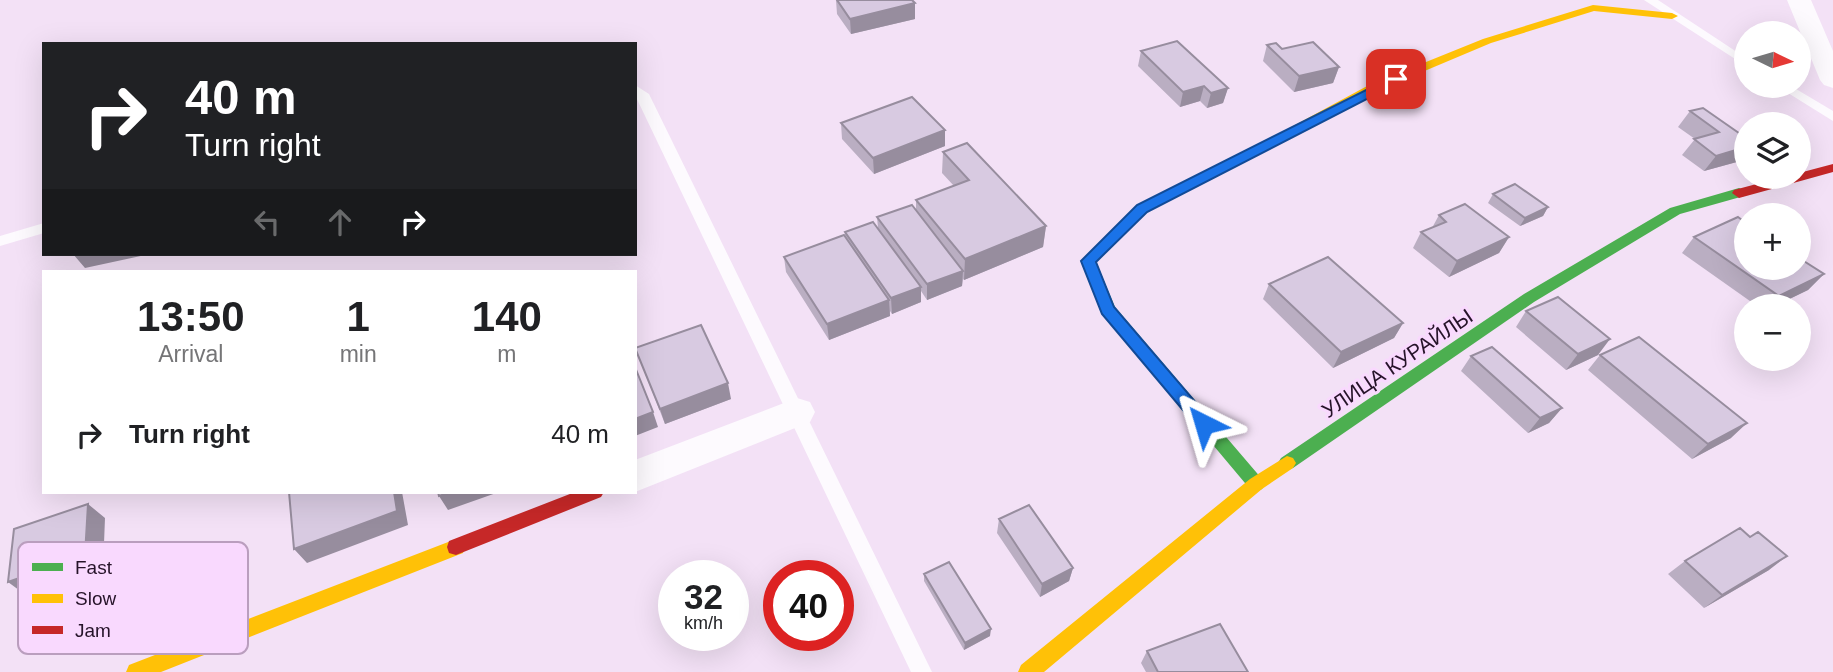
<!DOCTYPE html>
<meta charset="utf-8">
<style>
:root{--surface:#fff;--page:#f6f6f6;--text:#202124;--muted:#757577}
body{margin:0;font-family:Arial,sans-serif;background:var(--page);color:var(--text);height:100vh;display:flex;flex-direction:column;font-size:26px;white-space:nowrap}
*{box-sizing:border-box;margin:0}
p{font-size:23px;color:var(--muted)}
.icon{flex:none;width:38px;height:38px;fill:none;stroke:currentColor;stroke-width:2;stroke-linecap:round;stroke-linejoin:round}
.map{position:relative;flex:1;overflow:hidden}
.drawer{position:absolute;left:42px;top:270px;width:595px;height:224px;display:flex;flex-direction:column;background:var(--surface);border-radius:0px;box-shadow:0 7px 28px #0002}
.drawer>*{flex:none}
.hud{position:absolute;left:42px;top:42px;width:595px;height:214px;border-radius:0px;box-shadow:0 7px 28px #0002;background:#202124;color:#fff;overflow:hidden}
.needle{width:46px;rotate:95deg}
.tools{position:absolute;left:1734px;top:21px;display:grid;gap:14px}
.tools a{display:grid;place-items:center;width:77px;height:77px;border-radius:50%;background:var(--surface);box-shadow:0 7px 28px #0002;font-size:35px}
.speed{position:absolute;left:658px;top:560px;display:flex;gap:14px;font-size:35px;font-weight:700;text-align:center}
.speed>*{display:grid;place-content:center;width:91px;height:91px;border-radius:50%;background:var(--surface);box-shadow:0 7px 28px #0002;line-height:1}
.speed small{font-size:18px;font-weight:400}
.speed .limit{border:10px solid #d22;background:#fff;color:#111}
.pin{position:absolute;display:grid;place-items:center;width:60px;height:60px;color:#fff;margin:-30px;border-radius:14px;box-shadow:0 4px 10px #0006}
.me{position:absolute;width:77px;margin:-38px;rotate:320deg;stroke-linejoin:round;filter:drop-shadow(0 0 5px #0008)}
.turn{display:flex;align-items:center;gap:24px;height:147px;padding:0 28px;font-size:32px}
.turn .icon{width:91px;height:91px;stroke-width:2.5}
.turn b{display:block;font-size:49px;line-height:60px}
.lanes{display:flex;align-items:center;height:66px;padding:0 28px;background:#0003;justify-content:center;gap:35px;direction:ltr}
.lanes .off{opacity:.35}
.eta{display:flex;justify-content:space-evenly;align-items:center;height:119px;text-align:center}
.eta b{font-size:42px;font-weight:700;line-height:49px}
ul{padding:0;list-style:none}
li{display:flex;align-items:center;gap:21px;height:91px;padding:0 28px}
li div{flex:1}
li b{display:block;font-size:26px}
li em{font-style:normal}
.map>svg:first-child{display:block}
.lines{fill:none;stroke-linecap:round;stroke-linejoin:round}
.lane{fill:#fdfafe;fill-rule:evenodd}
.street{fill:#fdfafe;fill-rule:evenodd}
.fast{fill:#4caf50;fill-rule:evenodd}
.slow{fill:#ffc107;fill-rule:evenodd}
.jam{fill:#c62828;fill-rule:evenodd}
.wall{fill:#baaec2}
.shaded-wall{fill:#978d9e}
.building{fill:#d8cae1;stroke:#978d9e;stroke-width:2}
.route{fill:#1a73e8;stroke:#114b97;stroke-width:2}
.labels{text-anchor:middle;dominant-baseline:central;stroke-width:6;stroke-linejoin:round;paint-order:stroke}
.street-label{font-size:21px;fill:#261329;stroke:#f9d9fe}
.key{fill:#f9d9fe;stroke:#ba9ebe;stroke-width:2}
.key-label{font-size:19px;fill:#261329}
</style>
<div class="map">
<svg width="1833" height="672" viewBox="0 0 1833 672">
<rect width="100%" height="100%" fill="#f3e1f6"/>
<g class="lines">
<!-- lane -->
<path class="lane" d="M1644 0H1658L1746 58V66Z
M635 85 649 94 932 672H911L635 95Z
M1777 86H1791L1833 111V121Z
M44 223V233L0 246V236Z"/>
<!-- street -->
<path class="street" d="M1787 0H1811L1833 51V88L1824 85 1820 80Z
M797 398 810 402 815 412 810 422 635 492V460Z"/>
<!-- fast -->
<path class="fast" d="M1213 169 1218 170 1220 173 1218 176 1147 212 1096 262 1115 307 1262 479 1265 484 1262 489 1256 492 1250 489 1103 314 1081 261 1137 206Z
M1739 188 1744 190 1746 193 1744 196 1680 214 1534 302 1293 468 1287 470 1281 468 1278 463 1281 458 1524 294 1670 208Z"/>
<!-- slow -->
<path class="slow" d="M1593 5 1672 13 1678 16 1672 19 1594 11 1491 43 1377 91 1218 176H1208L1206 173 1369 85 1483 39Z
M1287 456 1293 458 1296 463 1293 468 1262 489 1044 672H1018L1021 665 1250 479Z
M456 539 463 541 465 547 463 553 161 672H126L129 665Z"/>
<!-- jam -->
<path class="jam" d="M1833 164V172L1739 198 1732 193 1734 190 1783 177H1799V173Z
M575 492H604L601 497 456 555 449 553 447 547 449 541Z"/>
</g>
<!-- wall -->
<path class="wall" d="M836 0 915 3V19L851 34 837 14Z
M1267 45 1339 67 1333 83 1294 92 1263 61Z
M1141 51 1228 88 1223 103 1207 108 1200 101 1180 107 1138 66Z
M1690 111 1746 138V157L1744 160 1704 171 1682 155 1695 139 1678 127Z
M841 123 945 130V146L874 174 842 139Z
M943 152 1046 226 1043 247 964 280 963 279 962 286 927 300 921 291V302L892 314 890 311V316L829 340 786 272 784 257 845 237V232L878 228 877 217 916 211V200L954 186 942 173Z
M1493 194 1548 207 1543 216 1520 226 1488 203Z
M1439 215 1509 237 1499 253 1449 277 1413 248 1421 232 1432 228Z
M1694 237 1824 274 1808 290 1775 306H1757L1682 253Z
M1269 284 1403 323 1394 338 1333 368 1263 299Z
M1526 311 1598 355 1566 370 1516 327Z
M635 348 731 399 665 424Z
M1600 355 1731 438 1692 459 1588 370Z
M1471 356 1562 408 1549 423 1528 433 1461 371Z
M999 519 1073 568 1069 581 1040 597 997 533Z
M1685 561 1769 570 1704 608 1668 574Z
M924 574 990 636 964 650 924 581Z
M1147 651 1248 672H1146L1141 663Z"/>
<!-- shaded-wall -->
<path class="shaded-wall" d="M915 3V19L851 34 850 19Z
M1339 67 1333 83 1294 92 1299 76Z
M1204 86 1200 101 1180 107 1183 92Z
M1228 88 1223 103 1207 108 1211 93Z
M945 130V146L874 174 873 158Z
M1746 147V157L1744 160 1704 171 1716 156Z
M1548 207 1543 216 1520 226 1525 218Z
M1046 226 1043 247 964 280 965 259Z
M1509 237 1499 253 1449 277 1457 261Z
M73 254H150L85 268Z
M963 271 962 286 927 300V284Z
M1824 274 1808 290 1775 306H1769L1779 296Z
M921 287V302L892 314 891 298Z
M889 300 890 316 829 340 827 324Z
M1403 323 1394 338 1333 368 1341 352Z
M1610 339 1598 355 1566 370 1578 354Z
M728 383 731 399 665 424 660 409Z
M1562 408 1549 423 1528 433 1540 418Z
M653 412 658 427 635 436V419Z
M1747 423 1731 438 1692 459 1708 444Z
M394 492H402L408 525 307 563 294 549Z
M451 492H499L448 510 439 496Z
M88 504 105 518 103 569 27 596 8 582Z
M1787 556 1769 570 1704 608 1722 595Z
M1073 568 1069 581 1040 597 1042 584Z
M991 629 990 636 964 650 965 643Z"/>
<!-- building -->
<path class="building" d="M837 0H912L915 3 850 19Z
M1177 41 1228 88 1211 93 1204 86 1183 92 1141 51Z
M1313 42 1339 67 1299 76 1267 45 1276 43 1282 49Z
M912 97 945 130 873 158 841 123Z
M1703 108 1746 138V147L1716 156 1694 139 1719 132 1690 111Z
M967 143 1046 226 965 259 916 200 969 180 943 152Z
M1515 184 1548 207 1525 218 1493 194Z
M1465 204 1509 237 1457 261 1421 232 1446 222 1439 215Z
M912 205 963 271 927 284 877 217Z
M1738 217 1746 223V268H1799V258L1824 274 1779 296 1694 237Z
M873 222 921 287 891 298 845 232Z
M844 235 889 300 827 324 784 257Z
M1328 257 1403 323 1341 352 1269 284Z
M1558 297 1610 339 1578 354 1526 311Z
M701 325 728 383 660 409 635 348Z
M1639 337 1747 423 1708 444 1600 355Z
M1492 347 1562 408 1540 418 1471 356Z
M635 367 653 412 635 419Z
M289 492H394L397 511 294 549Z
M438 492H451L439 496Z
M88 504 85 555 8 582 14 529Z
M1029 505 1073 568 1042 584 999 519Z
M1740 528 1750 537 1758 532 1787 556 1722 595 1685 561Z
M949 562 991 629 965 643 924 574Z
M1220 624 1248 672H1158L1147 651Z"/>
<!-- route -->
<path class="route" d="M1396 75 1400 76V82L1147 212 1096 262 1114 307 1210 419 1213 424 1210 428H1198L1102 314 1081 261 1137 205Z"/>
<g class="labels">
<!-- street labels -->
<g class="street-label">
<text transform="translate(1397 363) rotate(-34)">УЛИЦА КУРАЙЛЫ</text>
</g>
</g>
<!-- legend -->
<rect x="18" y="542" width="230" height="112" rx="10" class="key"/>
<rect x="32" y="563" width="31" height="8" fill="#4caf50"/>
<rect x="32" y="594" width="31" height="9" fill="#ffc107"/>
<rect x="32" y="626" width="31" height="8" fill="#c62828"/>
<g class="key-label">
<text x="75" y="574">Fast</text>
<text x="75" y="605">Slow</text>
<text x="75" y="637">Jam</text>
</g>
</svg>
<div class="tools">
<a><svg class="needle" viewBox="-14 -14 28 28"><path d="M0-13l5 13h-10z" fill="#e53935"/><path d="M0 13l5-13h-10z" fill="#757577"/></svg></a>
<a><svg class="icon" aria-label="layers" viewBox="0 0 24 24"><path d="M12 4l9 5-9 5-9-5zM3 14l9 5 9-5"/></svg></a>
<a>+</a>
<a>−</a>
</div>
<div class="speed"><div>32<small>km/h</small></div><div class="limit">40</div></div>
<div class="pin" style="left:1396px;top:79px;background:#d93025"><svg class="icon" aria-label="arrive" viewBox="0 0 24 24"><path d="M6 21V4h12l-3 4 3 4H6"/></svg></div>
<svg class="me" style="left:1204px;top:424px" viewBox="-20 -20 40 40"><path d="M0-17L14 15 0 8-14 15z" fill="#1a73e8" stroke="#fff" stroke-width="4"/></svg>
<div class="hud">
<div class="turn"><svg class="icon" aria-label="right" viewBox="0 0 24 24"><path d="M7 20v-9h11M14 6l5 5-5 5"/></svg><div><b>40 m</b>Turn right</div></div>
<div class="lanes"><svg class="icon off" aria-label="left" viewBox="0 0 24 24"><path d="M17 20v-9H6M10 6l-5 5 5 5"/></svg><svg class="icon off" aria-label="ahead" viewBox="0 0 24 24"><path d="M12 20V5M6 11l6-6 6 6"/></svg><svg class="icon" aria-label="right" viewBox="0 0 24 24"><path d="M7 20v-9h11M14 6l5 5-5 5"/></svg></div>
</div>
<section class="drawer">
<div class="eta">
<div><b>13:50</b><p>Arrival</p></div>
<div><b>1</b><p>min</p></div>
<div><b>140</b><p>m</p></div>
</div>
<ul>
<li><svg class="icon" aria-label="right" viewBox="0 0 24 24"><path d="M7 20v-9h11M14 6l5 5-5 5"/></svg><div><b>Turn right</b></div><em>40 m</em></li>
</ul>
</section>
</div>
